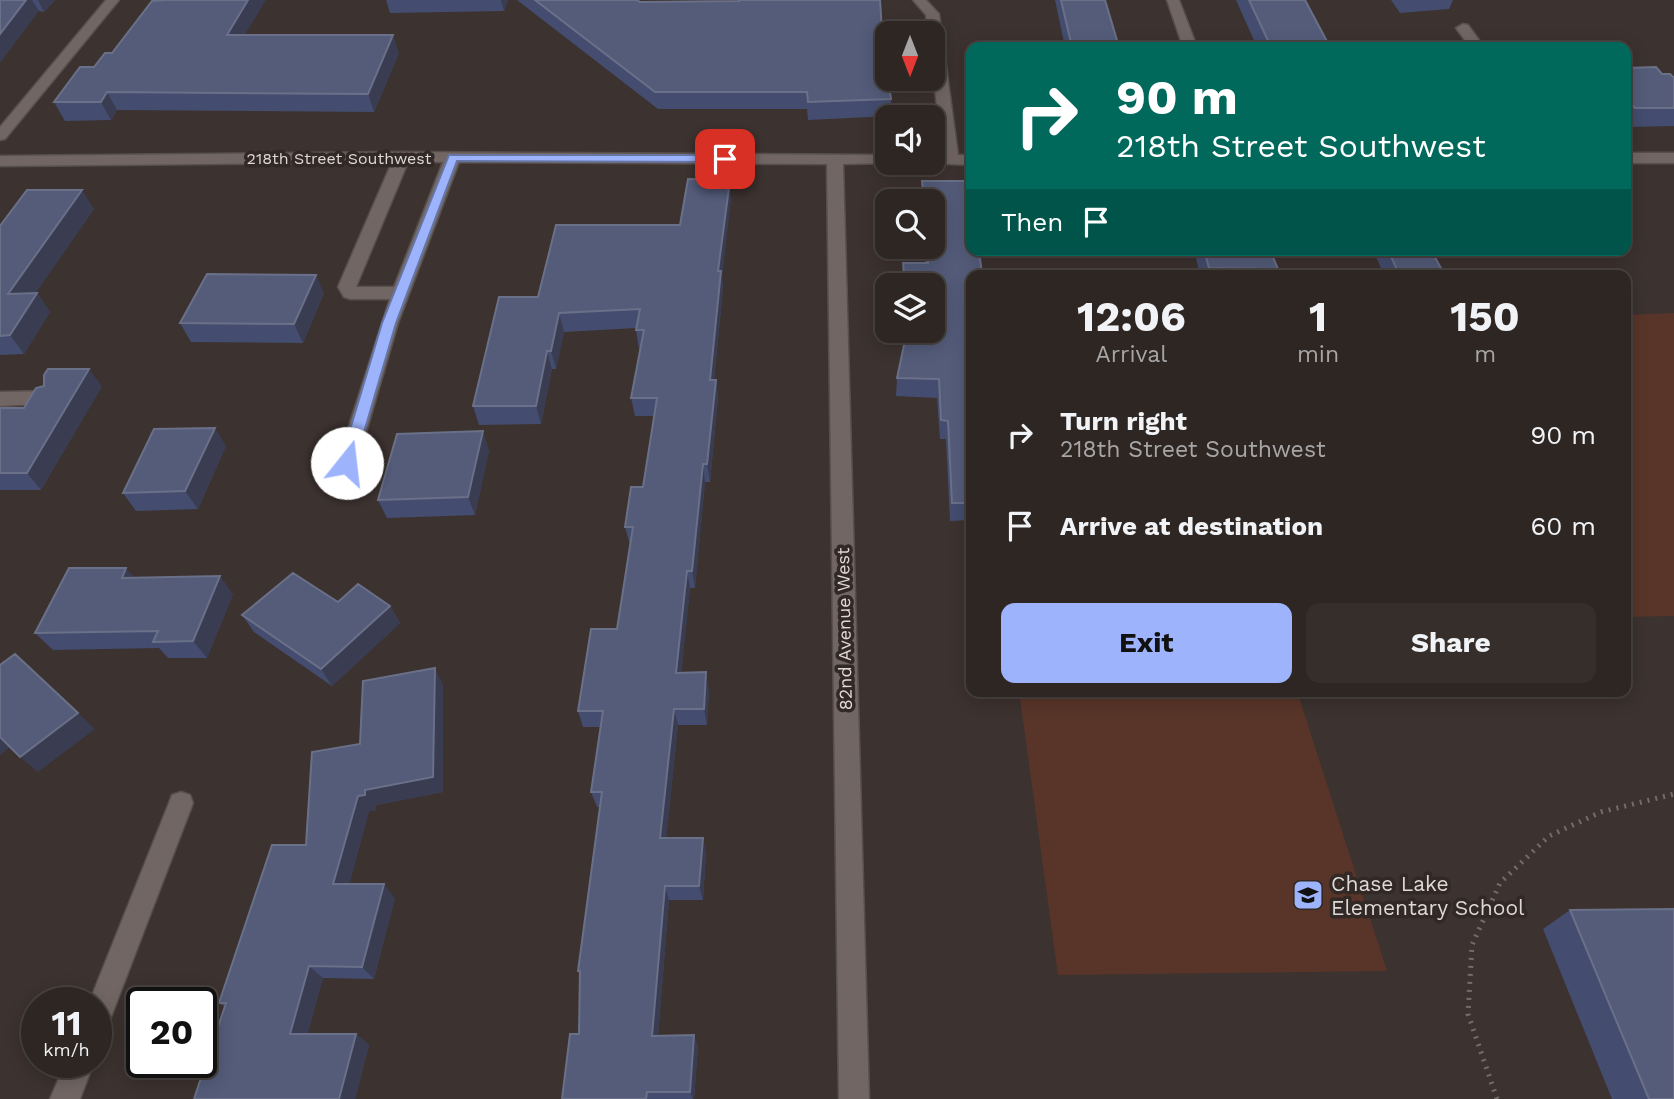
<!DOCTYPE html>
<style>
:root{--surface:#2d2623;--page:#352e2b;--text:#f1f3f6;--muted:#a7a5a6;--line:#484341;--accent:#9db4fd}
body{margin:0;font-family:"Work Sans",sans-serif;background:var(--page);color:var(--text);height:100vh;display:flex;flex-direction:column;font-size:26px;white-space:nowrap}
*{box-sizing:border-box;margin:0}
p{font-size:23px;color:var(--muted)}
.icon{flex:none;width:38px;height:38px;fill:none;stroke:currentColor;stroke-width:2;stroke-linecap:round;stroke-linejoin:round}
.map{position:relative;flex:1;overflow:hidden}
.side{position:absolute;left:966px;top:270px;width:665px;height:427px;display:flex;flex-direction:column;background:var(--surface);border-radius:14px;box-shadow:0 4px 18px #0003,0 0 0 2px var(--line)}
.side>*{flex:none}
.hud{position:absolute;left:966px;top:42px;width:665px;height:214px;border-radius:14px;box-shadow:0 4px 18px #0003,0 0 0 2px var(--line);background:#00695c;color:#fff;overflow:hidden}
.needle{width:46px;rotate:180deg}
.buttons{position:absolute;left:875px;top:21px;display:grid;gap:14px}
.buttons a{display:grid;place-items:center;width:70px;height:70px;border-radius:14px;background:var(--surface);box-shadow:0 4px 18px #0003,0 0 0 2px var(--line);font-size:35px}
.speed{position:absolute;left:21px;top:987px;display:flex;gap:14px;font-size:35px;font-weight:700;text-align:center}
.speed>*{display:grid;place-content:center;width:91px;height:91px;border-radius:50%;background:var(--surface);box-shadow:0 4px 18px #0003,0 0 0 2px var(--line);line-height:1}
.speed small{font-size:18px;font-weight:400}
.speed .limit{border:4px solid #111;border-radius:10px;background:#fff;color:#111}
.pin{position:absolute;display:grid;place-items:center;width:60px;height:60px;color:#fff;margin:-30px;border-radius:14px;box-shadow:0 4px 10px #0006}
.me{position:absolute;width:77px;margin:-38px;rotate:16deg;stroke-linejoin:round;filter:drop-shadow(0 0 5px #0008)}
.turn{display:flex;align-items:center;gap:24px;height:147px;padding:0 35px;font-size:32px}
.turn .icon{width:91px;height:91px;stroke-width:2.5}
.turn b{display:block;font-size:49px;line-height:60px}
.then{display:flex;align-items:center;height:66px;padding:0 35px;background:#0003;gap:14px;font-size:26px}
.eta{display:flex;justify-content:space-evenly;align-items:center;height:119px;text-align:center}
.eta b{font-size:42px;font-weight:700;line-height:49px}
.primary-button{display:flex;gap:14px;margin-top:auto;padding:14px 35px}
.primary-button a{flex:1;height:80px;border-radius:14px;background:var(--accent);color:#111;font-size:28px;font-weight:700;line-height:80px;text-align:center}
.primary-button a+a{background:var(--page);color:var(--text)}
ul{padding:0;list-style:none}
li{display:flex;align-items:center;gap:21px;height:91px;padding:0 35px}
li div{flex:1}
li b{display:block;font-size:26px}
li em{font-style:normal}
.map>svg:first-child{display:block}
.green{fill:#593529}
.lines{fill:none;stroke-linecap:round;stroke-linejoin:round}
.minor-casing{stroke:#574f4c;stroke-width:3}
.path{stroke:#746c69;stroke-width:5;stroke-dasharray:2 6;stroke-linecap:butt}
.minor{fill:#716663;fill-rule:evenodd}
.wall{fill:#444d6f}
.shaded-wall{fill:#3a3c51}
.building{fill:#545c7a;stroke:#6a7088;stroke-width:2}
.route{fill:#9db4fd;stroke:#6675a4;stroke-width:2}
.labels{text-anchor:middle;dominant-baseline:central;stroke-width:7;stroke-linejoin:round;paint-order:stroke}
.far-street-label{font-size:16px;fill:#ded8d6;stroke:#322825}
.street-label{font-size:18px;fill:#ded8d6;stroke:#322825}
.near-poi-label{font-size:21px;fill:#ded8d6;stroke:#322825;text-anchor:start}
</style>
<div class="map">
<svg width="1674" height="1099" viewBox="0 0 1674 1099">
<rect width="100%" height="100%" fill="#3c322f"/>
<!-- green -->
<path class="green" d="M1674 313V616L1626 617V315Z
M1019 691H1297L1387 971 1058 975Z"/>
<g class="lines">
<!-- minor casing -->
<g class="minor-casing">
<path id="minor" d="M106 0H119L5 139 0 140V127Z
M913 0H926L939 14 958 155H971V165L927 163H933V155H943L933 74V33H928L926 15Z
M1167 0H1179L1197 47H1183Z
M1463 24 1468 25 1484 47H1470L1456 28Z
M402 152 887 155V163H893L843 164 869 1099H839L827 164 459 162 398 323 357 463 354 468 347 470 340 468 337 463 390 299H350L344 297 338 287 392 162 0 166V156ZM408 162H443L394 287H356Z
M1626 153H1674V163H1626Z
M48 391 55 393 57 398 55 403 0 406V392Z
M181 792 190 795 193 803 106 1030 96 1034V1003H89L169 803 172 795Z
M66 1062H94L80 1099H50Z"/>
</g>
<!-- path -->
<path class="path" d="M1497 1099 1468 1014 1472 945 1500 883 1549 836 1601 812 1674 794"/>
<!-- minor -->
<use href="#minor" class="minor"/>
</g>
<!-- wall -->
<path class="wall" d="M0 0H55L44 12 39 11Z
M386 0H508L504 11 390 13Z
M517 0H637L640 2 883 46 891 99V116L808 120 807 109H658Z
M1055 0H1105L1119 47H1065Z
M1236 0H1305L1330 47H1257Z
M1391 0H1453L1449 9 1400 13Z
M245 35 399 53 374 112 117 110 111 120 65 121 54 102 94 67 112 53Z
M1626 68 1662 74 1674 78V126L1626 127Z
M922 181 971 275V520L950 521 946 439H940L937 398 896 396 897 378 905 339V331H933V285H902L903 263H925L924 247H933V201H921Z
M731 198 722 276 723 289 714 380H716L718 398 710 482H705L695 588H690L681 673 709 689 707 725H678L666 838 706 852 703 900H669L658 1036 698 1046 694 1099H562L579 1034 580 975 578 971 600 807H597L591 792 601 727H583L578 711 617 629 630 545 625 527 643 487 654 416H635L631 398 640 349H639L636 330V328L564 332 556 369H552L541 424 479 425 473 406 538 297Z
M94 209 35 293H37L50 312 24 354 0 355V226Z
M1194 250H1270L1278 269 1276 275H1200Z
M1373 250H1431L1442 270 1439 275H1384Z
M324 293 303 343 191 342 180 323Z
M102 386 41 490H0V408H24Z
M226 446 198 509 136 511 123 493Z
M489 450 475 515 387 518 378 500Z
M135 577 233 594 207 658H168L159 648 53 650 35 633Z
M338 602 390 606 400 623 332 686 254 632 242 615Z
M443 685V792L376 805V810L369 811 349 884 395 898 374 979 323 978 307 1034H356L369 1045 355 1099 219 1003 360 744Z
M1570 910 1674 1099H1612L1543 929Z"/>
<!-- shaded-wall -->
<path class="shaded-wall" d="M26 0H32L39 11 0 63V34Z
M38 0H55L44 12Z
M248 0H266L234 53 227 35Z
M501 0H508L504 11Z
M393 35 399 53 374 112 368 94Z
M107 92 117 110 111 120 101 102Z
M730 180 731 198 722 276 723 289 712 398 710 380 718 271Z
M82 190 94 209 22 313 8 294Z
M316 275 324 293 303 343 294 324Z
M37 293 50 312 24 354 10 335Z
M559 313 564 332 556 369 551 351Z
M547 351 552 369 541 424 536 406Z
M89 369 102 386 41 490 27 473Z
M716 380 718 398 710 482 707 464Z
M215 428 226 446 198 509 185 491Z
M483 431 489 450 475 515 468 497Z
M703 464 705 482 695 588 692 571Z
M126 568 141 585 122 578Z
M687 571 690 588 680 689 676 673Z
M220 576 233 594 207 658 193 641Z
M390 606 400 623 332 686 321 669Z
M435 668 443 685V792L376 805V810L369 811 346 898 333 884 358 796 365 790Z
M706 672 709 689 707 725 704 709Z
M674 709 678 725 665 852 660 838Z
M78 713 95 729 38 772 20 757Z
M0 736 12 746 0 755Z
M703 838 706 852 703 900 699 886Z
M384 884 395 898 374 979 362 967Z
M665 886 669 900 657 1046 652 1036Z
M309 966 323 978 305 1045 290 1034Z
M356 1034 369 1045 355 1099H339Z
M694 1035 698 1046 694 1099H693L690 1092Z"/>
<!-- building -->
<path class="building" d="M0 0H26L0 34Z
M167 0H248L227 35H393L368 94 107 92 101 102H54L80 67H94L105 53H112L152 1Z
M535 0H637L640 2 739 1V0H880L883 46 891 99 808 102 807 92H655Z
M1061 0H1105L1119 47H1072Z
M1249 0H1305L1330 47H1271Z
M1656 67 1662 74H1670L1674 78V108H1635L1626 99V68Z
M688 179 730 180 718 271H721L710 380H716L707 464H703L692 571H687L676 673 706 672 704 709H674L660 838H703L699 886H665L652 1036 694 1035 690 1092H647L646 1099H562L570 1034H579L580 971H578L602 792H591L603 711H578L591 629H617L633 527H625L631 487H643L657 398H631L644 330H636L640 309 559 313 551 351H547L536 406H473L499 297H538L556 225H680Z
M922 181H970L971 250H979L982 275H971V503H952L948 421 941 420 939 379 897 378 907 331H933V285H905L903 263H928L927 247H933V201H924Z
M27 190H82L8 294 37 293 10 335 0 336V226Z
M1204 250H1270L1278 269 1209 268Z
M1388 250H1431L1442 270 1398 272Z
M207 274 316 275 294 324 180 323Z
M48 369H89L27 473H0V408H24L36 388 44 386V375Z
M215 428 185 491 123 493 154 429Z
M483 431 468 497 378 500 397 434Z
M69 568H126L122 578 220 576 193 641 153 642 158 631 35 633Z
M293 573 338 602 358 584 390 606 321 669 242 615Z
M15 654 78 713 20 757 0 737V665Z
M435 668 433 777 365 790V795L358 796 333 884H384L362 967 309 966 290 1034H356L339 1099H194L226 1003H219L272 845H306L312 752 360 744 363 681Z
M1674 909V1099H1649L1570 910Z"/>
<!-- route -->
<path class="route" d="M449 155H725L731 159 725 162 457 161 396 323 355 463 352 467H342L340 463 382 323Z"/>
<!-- icons -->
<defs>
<g id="school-square" transform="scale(1.575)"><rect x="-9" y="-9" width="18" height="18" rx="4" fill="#9db4fd" stroke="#322825"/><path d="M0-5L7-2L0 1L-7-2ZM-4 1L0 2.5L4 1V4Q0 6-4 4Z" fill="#111"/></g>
</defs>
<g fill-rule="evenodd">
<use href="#school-square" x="1308" y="895"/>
</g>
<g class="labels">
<!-- far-street labels -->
<g class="far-street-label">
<text x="339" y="158">218th Street Southwest</text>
</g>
<!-- street labels -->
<g class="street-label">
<text transform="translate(844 629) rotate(-91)">82nd Avenue West</text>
</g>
<!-- near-poi labels -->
<g class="near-poi-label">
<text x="1331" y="883">Chase Lake<tspan x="1331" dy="24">Elementary School</tspan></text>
</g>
</g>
</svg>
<div class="buttons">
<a><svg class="needle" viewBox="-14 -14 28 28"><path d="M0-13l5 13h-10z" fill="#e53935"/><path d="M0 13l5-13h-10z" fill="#a7a5a6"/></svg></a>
<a><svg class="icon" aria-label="sound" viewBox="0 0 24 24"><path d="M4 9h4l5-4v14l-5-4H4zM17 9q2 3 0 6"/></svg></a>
<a><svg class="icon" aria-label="search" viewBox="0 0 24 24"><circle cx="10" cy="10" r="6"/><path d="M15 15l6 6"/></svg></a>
<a><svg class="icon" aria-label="layers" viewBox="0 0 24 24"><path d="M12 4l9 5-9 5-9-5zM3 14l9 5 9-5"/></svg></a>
</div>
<div class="speed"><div>11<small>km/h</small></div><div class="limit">20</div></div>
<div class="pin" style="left:725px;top:159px;background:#d93025"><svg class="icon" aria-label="arrive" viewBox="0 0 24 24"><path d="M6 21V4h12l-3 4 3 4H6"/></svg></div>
<svg class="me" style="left:347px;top:463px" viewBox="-20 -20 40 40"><circle r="19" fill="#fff"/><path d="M0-13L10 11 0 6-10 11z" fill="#9db4fd"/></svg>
<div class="hud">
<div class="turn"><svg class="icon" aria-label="right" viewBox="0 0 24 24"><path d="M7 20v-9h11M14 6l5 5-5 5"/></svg><div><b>90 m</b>218th Street Southwest</div></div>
<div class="then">Then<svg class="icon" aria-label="arrive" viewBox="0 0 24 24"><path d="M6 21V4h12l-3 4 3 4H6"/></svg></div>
</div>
<section class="side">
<div class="eta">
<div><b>12:06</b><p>Arrival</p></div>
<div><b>1</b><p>min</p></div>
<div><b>150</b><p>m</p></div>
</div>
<ul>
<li><svg class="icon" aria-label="right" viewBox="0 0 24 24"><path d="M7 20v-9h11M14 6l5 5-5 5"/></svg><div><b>Turn right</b><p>218th Street Southwest</p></div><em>90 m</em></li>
<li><svg class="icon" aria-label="arrive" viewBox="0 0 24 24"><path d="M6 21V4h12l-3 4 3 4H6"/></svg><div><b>Arrive at destination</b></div><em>60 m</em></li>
</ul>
<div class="primary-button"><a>Exit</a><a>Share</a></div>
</section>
</div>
